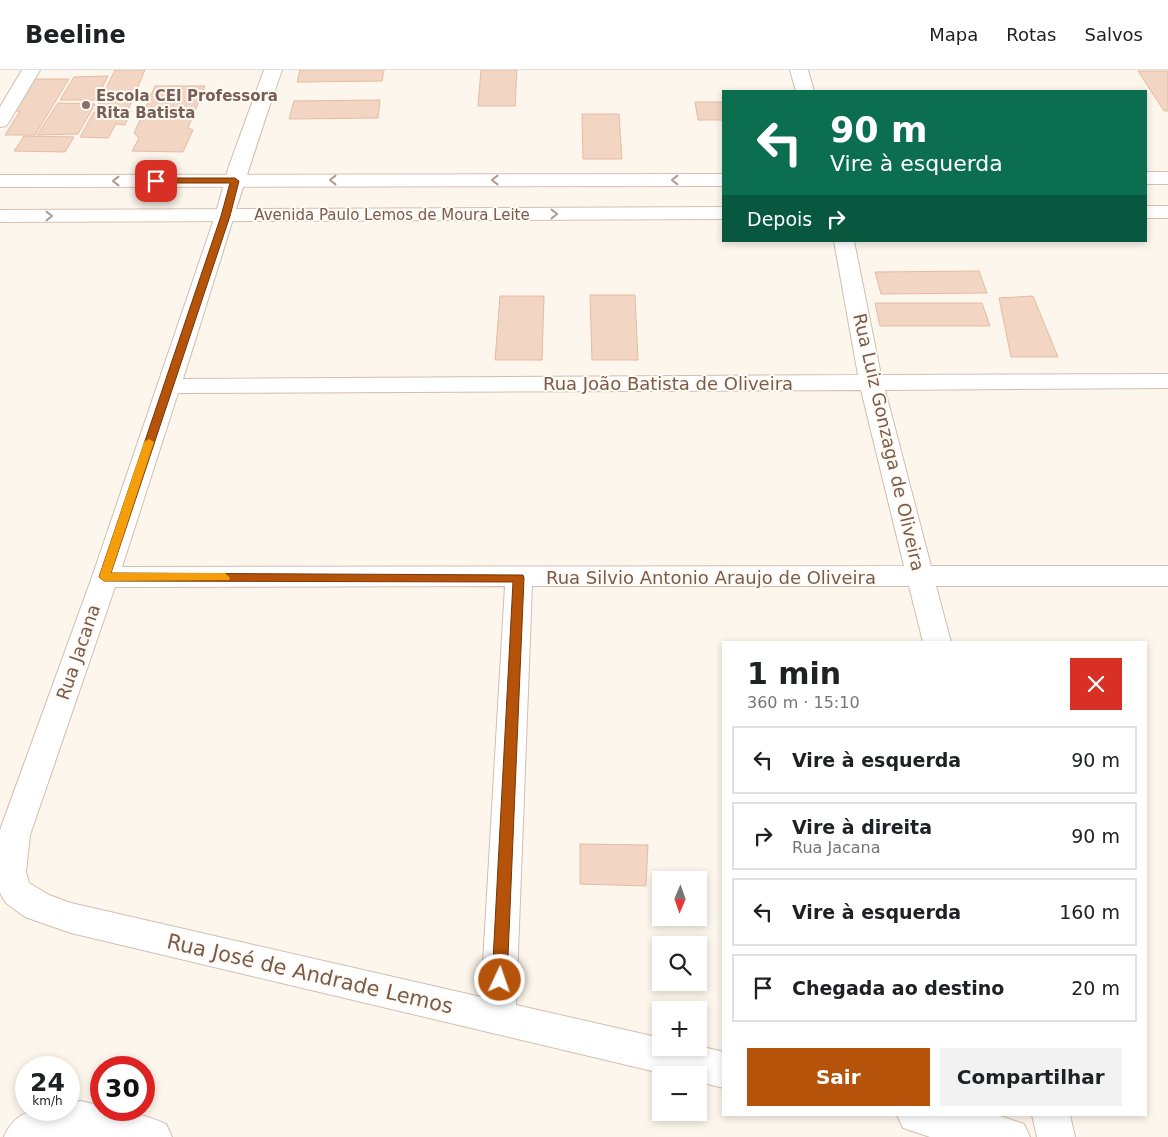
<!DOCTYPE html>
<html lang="pt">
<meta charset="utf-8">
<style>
:root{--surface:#fff;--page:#f2f2f2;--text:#202124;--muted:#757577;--line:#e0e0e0;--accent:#b45309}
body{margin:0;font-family:"DejaVu Sans",sans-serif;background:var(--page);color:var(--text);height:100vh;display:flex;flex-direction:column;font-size:19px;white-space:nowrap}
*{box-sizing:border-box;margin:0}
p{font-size:16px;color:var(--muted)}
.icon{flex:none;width:28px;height:28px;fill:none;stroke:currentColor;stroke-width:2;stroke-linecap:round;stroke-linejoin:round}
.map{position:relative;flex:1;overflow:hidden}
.details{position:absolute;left:722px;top:571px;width:425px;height:475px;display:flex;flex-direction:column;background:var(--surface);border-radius:0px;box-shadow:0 2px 8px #0003}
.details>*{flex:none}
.banner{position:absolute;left:722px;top:20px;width:425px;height:152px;border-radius:0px;box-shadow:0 2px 8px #0003;background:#0b6e4f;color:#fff;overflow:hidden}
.needle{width:32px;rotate:182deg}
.buttons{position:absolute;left:652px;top:801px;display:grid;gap:10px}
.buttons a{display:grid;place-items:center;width:55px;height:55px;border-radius:0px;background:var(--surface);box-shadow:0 2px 8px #0003;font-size:25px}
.speed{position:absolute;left:15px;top:986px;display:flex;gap:10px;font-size:25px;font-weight:700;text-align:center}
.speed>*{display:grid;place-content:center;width:65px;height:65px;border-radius:50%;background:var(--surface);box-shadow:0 2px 8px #0003;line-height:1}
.speed small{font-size:12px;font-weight:400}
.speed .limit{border:8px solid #d22;background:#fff;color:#111}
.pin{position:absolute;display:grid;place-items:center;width:42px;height:42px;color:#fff;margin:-21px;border-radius:10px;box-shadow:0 2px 8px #0006}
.me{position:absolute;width:55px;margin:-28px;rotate:3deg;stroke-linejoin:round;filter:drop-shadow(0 0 4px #0008)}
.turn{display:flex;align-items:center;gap:18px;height:105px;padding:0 25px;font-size:22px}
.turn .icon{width:65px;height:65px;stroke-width:2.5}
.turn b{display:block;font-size:35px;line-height:42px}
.then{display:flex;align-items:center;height:48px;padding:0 25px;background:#0003;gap:10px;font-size:19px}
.round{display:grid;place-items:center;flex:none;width:52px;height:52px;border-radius:0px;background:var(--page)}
.summary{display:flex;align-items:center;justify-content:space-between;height:85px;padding:0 25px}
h1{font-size:30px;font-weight:700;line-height:38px}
.primary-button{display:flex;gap:10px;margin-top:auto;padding:10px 25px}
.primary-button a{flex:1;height:58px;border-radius:0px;background:var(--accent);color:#fff;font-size:20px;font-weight:700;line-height:58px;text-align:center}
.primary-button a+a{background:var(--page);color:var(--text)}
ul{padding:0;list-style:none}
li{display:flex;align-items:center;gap:15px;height:68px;margin:0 10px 8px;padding:0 15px;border:2px solid var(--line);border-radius:0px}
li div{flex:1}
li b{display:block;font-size:19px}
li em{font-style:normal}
header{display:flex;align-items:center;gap:30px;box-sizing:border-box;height:70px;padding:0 25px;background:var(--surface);border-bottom:1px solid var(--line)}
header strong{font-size:24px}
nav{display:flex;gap:28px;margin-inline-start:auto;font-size:18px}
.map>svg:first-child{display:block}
.building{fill:#f3d5c3;stroke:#e6bba3}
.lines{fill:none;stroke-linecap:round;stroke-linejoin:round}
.street-casing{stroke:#d1beb0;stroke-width:2}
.secondary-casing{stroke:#d6c0b0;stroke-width:2}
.street{fill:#fff;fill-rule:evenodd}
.secondary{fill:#fff;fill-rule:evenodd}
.oneway{stroke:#af9d94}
.route{fill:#b45309;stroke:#753606}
.slow{fill:#f59e0b}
.education-dot{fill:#8d6e63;stroke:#fffaf3;stroke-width:2}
.labels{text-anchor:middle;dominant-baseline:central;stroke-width:4;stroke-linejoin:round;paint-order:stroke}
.far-education-label{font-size:15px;font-weight:bold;fill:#785e54;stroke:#fffaf3;text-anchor:start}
.far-street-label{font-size:15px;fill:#7a5c4d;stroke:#fffaf3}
.street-label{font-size:18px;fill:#7a5c4d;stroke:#fffaf3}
.near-street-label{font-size:21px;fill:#7a5c4d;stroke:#fffaf3}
</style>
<header>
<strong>Beeline</strong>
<nav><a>Mapa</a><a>Rotas</a><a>Salvos</a></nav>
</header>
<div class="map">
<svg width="1168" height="1067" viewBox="0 0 1168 1067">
<rect width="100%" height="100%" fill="#fdf6ec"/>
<!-- building -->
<path class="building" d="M115 0H145L129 38 95 40Z
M300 0H384L382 11 297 12Z
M481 0H517L515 36H478Z
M1138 1H1168V41H1164Z
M108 6 96 30H60L74 7Z
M34 9H69L35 65H5L20 41H15Z
M155 16H205L188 58 193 60 183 82 132 81 139 68 134 63Z
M380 30 378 48 289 49 294 31Z
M695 32H724V50H698Z
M58 33 95 34 78 64 37 65Z
M131 41 125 55 116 54 108 68 80 67 94 42Z
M582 44H619L622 89H583Z
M24 66 74 67 65 82 14 81Z
M979 201 987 223 881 224 875 202Z
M590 225H635L638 290H592Z
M500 226H544L542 290H495Z
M1033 226 1058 287H1011L999 228Z
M875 233H982L990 256H880Z
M580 774 648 775 646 816 580 814Z"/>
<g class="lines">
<!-- street casing -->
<g class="street-casing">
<path id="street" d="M22 0H40L9 52 6 56 0 57V37Z
M264 0H282C246 102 216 206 183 309L858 305 834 171H854L881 305 1168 304V318L885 320 931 496H1168V516H936L951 572H923L909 516H532L516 935 661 968V978L699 976 724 982V1018L699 1012V1005H669L71 863 25 847 6 833 0 823V760L92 507 215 146 229 96ZM861 320 904 496 122 497 178 323ZM505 516 481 927 71 833 49 825 29 813 26 802 30 765 115 517Z
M790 0H808L814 21H796Z
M81 1031 101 1036V1040C124 1040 146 1045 166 1054L172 1067H4C17 1036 40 1040 69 1040V1033Z
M897 1045H997L1024 1054 1030 1067H930L903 1058Z
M1032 1045H1070L1075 1067H1037Z"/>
</g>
<!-- secondary casing -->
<g class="secondary-casing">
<path id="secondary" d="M1146 102H1168V114H1146Z
M724 104V116L0 117V105Z
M1146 136H1168V148H1146Z
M724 137V149L0 152V140Z"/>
</g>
<!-- street -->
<use href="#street" class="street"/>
<!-- secondary -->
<use href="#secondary" class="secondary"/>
</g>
<!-- one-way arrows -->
<defs><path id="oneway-chevron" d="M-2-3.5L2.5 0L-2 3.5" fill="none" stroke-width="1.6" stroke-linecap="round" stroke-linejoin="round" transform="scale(1.25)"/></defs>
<g class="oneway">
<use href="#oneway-chevron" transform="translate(333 110) rotate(180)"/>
<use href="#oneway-chevron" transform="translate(495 110) rotate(180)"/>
<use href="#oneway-chevron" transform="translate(675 110) rotate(180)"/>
<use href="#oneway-chevron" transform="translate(116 111) rotate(180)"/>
<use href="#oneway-chevron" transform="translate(554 144)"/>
<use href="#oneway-chevron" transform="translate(49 146)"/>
</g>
<!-- route -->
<path class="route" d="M235 108 239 111 230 146 111 503 523 505 524 508 507 910 505 914 500 916 494 914 492 910 513 512 104 511 99 507 221 146 230 113H156L152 111 156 108Z"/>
<!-- slow -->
<path class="slow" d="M149 369 154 372 111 503H225L230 508 229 510 104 511 99 507 144 372Z"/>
<!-- markers -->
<circle class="education-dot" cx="86" cy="35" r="5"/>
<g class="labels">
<!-- far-education labels -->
<g class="far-education-label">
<text x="96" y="26">Escola CEI Professora<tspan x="96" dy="17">Rita Batista</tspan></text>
</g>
<!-- far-street labels -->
<g class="far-street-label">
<text x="392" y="145">Avenida Paulo Lemos de Moura Leite</text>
</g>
<!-- street labels -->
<g class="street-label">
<text x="668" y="313">Rua João Batista de Oliveira</text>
<text transform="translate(889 372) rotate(77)">Rua Luiz Gonzaga de Oliveira</text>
<text x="711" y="507">Rua Silvio Antonio Araujo de Oliveira</text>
<text transform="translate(78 582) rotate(-71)">Rua Jacana</text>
</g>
<!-- near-street labels -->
<g class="near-street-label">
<text transform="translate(310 904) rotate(13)">Rua José de Andrade Lemos</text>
</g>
</g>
</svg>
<div class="buttons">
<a><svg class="needle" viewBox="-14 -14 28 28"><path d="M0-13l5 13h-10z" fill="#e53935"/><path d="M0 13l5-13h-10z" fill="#757577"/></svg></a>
<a><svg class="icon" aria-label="search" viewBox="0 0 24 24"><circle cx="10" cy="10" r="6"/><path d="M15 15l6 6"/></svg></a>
<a>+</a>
<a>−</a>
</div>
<div class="speed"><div>24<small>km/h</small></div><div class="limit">30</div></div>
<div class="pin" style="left:156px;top:111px;background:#d93025"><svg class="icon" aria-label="arrive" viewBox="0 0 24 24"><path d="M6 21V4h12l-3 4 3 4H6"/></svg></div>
<svg class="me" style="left:500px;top:910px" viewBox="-20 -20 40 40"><circle r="17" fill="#b45309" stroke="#fff" stroke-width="3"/><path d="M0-11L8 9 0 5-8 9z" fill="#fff"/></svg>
<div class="banner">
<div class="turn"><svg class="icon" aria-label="left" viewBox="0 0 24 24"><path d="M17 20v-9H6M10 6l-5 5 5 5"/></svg><div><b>90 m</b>Vire à esquerda</div></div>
<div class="then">Depois<svg class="icon" aria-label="right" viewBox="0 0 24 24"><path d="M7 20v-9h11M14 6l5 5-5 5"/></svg></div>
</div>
<section class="details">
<div class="summary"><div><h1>1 min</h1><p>360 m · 15:10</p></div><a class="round" style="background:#d93025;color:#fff"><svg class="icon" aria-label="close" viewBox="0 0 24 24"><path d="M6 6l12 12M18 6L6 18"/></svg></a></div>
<ul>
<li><svg class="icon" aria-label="left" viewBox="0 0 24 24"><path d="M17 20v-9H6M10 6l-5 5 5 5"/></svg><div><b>Vire à esquerda</b></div><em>90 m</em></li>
<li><svg class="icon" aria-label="right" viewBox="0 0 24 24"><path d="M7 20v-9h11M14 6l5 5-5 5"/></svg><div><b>Vire à direita</b><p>Rua Jacana</p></div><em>90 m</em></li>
<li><svg class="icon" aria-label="left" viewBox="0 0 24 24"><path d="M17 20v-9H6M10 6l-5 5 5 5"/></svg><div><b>Vire à esquerda</b></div><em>160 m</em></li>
<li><svg class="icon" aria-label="arrive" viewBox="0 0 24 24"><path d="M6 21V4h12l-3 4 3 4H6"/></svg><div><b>Chegada ao destino</b></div><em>20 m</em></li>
</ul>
<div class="primary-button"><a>Sair</a><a>Compartilhar</a></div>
</section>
</div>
